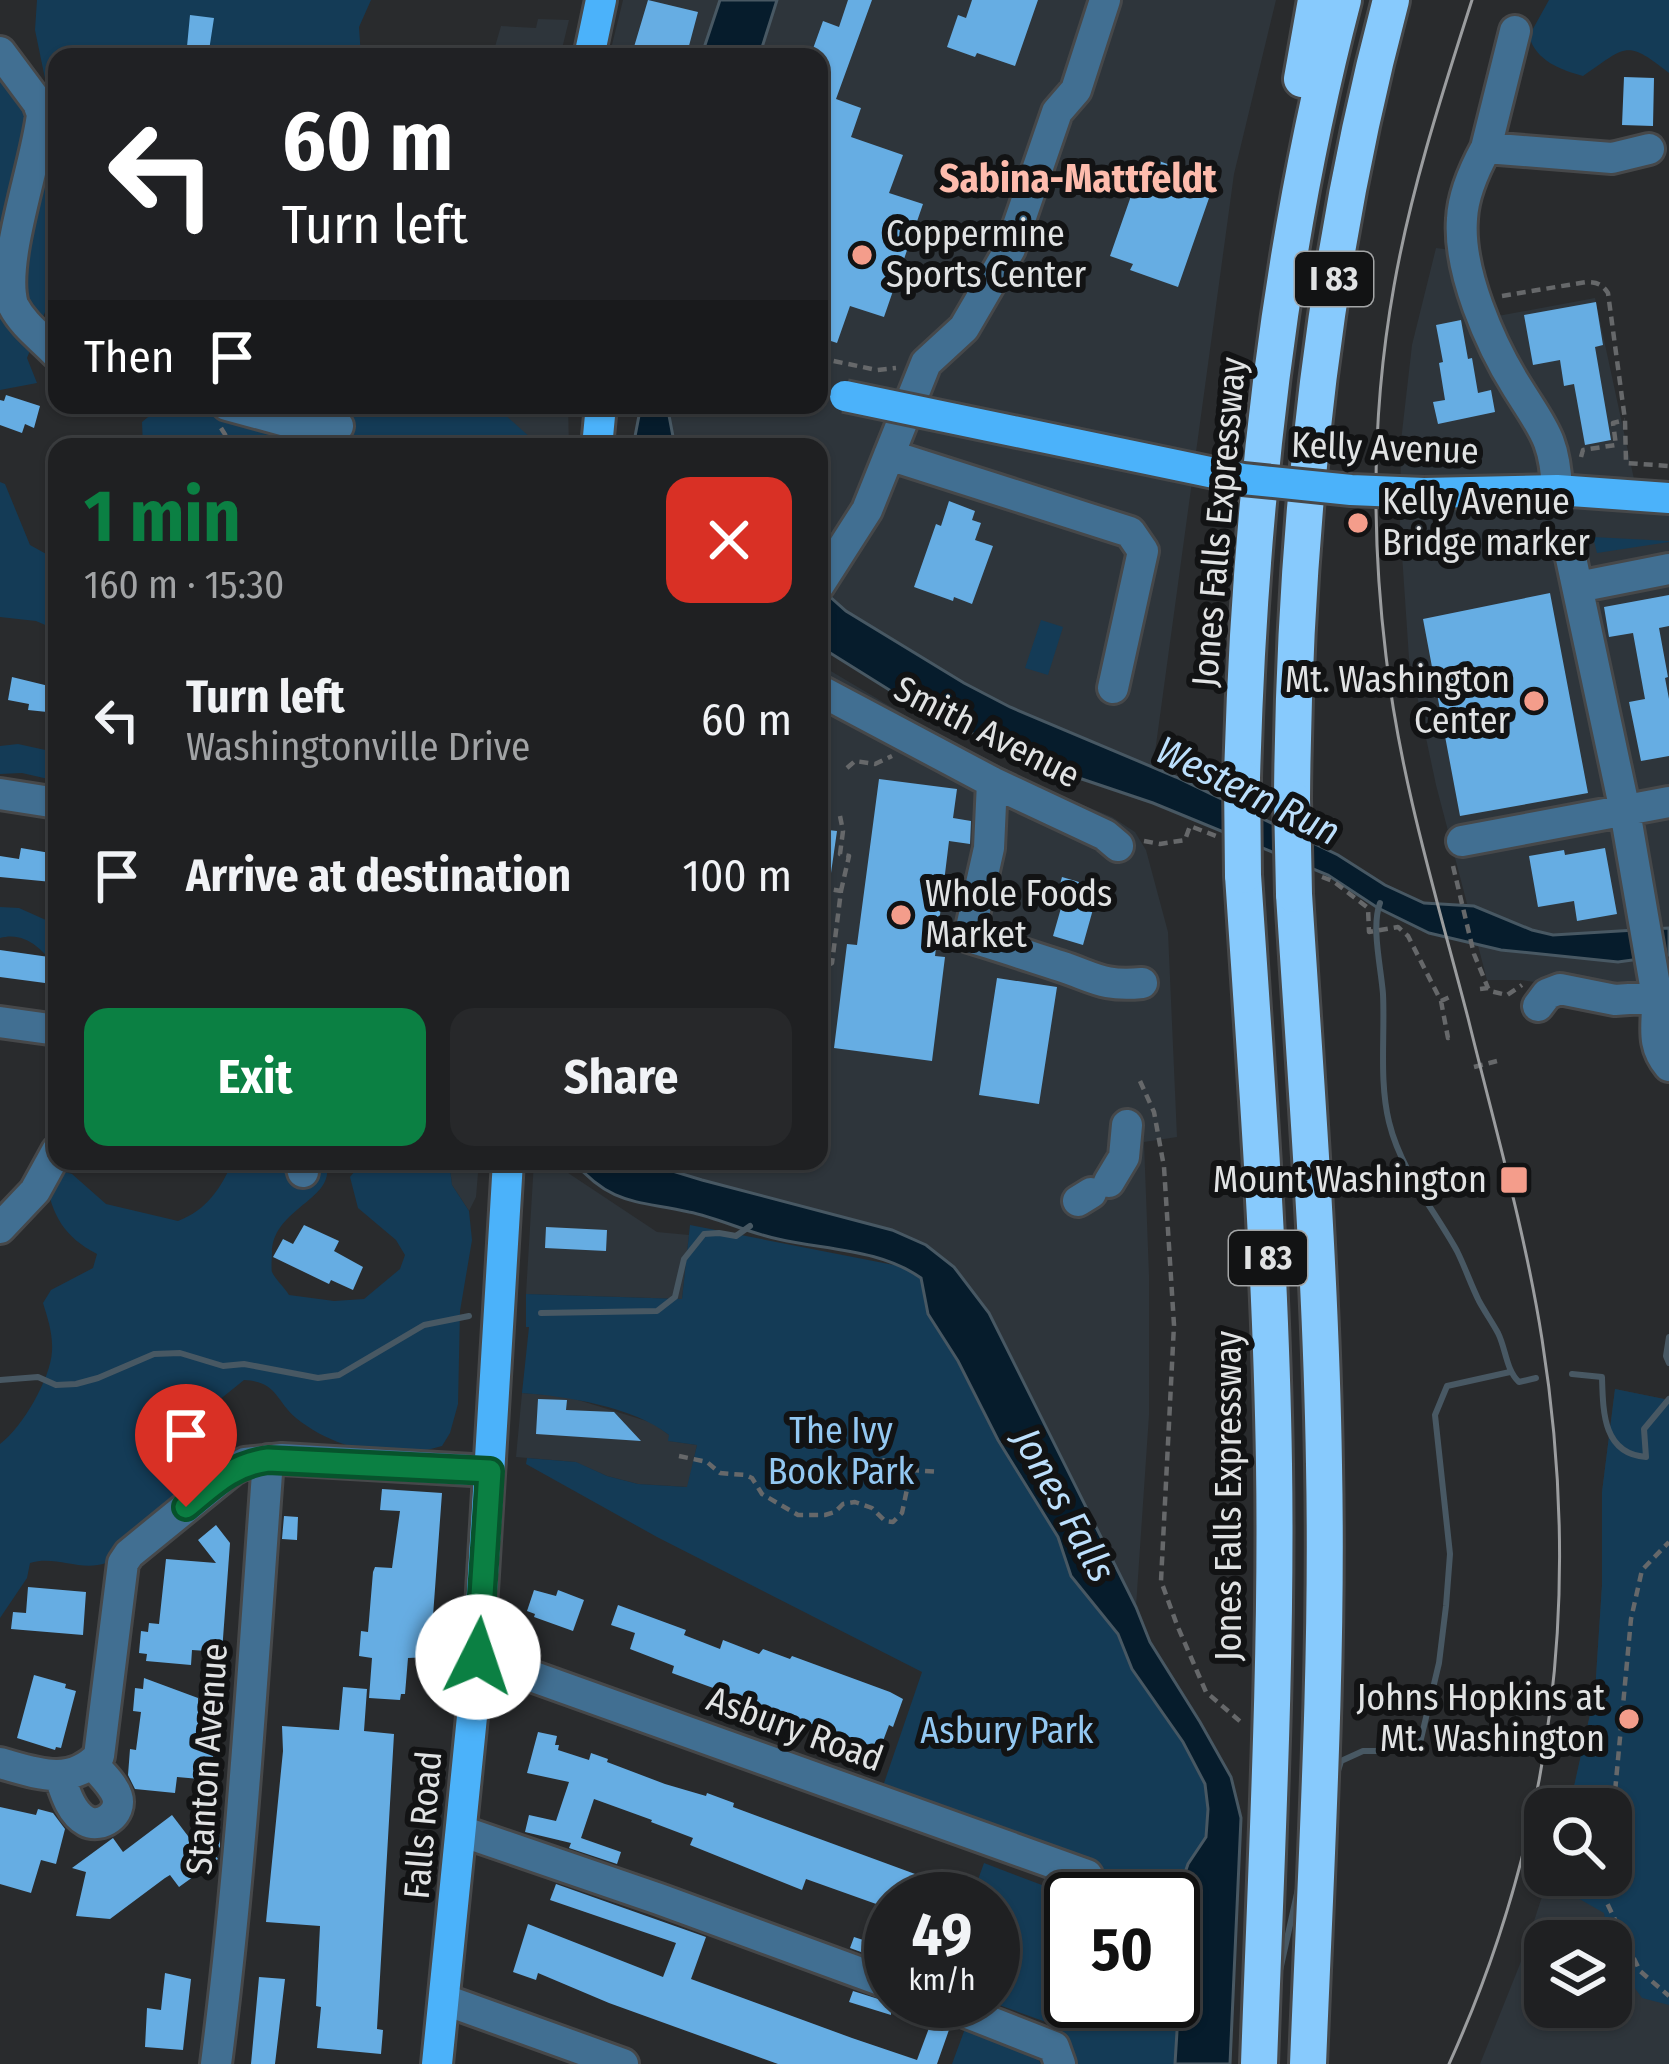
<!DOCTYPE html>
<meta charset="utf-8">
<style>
:root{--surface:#1f2022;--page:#27282a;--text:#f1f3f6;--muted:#a1a3a5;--line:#3c3e40;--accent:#0b8043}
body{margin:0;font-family:"Fira Sans Condensed",sans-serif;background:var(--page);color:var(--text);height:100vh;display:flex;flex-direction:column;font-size:45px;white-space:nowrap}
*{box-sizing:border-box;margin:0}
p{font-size:39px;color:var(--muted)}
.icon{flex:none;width:66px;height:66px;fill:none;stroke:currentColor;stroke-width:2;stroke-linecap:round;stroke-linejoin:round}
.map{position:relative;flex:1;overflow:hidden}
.drawer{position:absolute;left:48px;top:438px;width:780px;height:732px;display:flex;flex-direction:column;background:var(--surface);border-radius:24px;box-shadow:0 3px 9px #0004,0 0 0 3px var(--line)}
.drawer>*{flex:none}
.top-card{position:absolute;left:48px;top:48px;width:780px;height:366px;border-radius:24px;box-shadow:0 3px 9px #0004,0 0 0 3px var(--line);background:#202124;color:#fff;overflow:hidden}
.fabs{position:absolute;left:1524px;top:1788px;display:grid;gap:24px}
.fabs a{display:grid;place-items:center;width:108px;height:108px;border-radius:24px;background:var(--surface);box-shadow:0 3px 9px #0004,0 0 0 3px var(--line);font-size:60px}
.speed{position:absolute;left:864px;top:1872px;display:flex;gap:24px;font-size:60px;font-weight:700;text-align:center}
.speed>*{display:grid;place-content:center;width:156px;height:156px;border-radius:50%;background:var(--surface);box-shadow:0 3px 9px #0004,0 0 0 3px var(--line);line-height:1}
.speed small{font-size:30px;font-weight:400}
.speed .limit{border:6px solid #111;border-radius:18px;background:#fff;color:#111}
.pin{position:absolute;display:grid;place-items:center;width:102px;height:102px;color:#fff;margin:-123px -51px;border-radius:50% 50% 50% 0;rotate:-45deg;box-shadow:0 0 12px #0007}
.pin .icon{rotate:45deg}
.me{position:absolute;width:132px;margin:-66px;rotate:4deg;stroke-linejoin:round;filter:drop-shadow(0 0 9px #0008)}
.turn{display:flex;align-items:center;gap:42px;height:252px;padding:0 36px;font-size:54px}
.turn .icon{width:156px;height:156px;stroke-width:2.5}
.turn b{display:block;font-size:84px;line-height:102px}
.then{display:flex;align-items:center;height:114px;padding:0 36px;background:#0003;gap:24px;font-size:45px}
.round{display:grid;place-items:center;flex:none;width:126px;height:126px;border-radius:24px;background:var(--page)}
.head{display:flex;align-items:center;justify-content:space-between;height:204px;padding:0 36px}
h1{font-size:72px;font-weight:700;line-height:90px;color:var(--accent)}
.action{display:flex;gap:24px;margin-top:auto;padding:24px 36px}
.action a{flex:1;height:138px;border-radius:24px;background:var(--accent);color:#fff;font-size:48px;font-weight:700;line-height:138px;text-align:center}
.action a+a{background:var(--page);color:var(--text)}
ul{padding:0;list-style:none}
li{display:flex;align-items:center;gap:36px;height:156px;padding:0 36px}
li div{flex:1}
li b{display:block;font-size:45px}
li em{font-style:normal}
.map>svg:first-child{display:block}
.built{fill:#2e353b;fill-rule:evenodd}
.green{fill:#143b56}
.water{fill:#061c2c;stroke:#485863;stroke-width:3}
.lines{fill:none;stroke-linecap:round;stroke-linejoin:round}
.stream{stroke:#485863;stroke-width:6}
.building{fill:#66ade3}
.minor-casing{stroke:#46484a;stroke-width:36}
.major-casing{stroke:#46484a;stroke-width:36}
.highway-casing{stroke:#46484a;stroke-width:42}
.path{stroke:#66686a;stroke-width:4.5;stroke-dasharray:9 6;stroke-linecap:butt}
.minor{stroke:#416f92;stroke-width:30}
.major{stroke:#4bb2fa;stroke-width:30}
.highway{stroke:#87cafd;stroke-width:36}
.tram{stroke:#9b9d9f;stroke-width:3}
.major-bridge-casing{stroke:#46484a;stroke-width:36;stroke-linecap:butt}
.highway-bridge-casing{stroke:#46484a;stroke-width:42;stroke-linecap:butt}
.major-bridge{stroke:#4bb2fa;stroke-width:30}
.highway-bridge{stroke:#87cafd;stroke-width:36}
.route-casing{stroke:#07532c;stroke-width:30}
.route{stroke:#0b8043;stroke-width:21}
.poi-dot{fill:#f49d8b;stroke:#121314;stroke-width:4.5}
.labels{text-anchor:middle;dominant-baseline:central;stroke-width:12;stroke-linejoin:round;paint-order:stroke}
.shield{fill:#121314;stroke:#a3a5a6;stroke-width:3}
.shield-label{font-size:33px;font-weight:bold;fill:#e1e3e4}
.poi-label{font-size:36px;fill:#e1e3e4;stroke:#121314;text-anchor:start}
.street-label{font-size:36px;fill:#e1e3e4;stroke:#121314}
.park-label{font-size:36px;fill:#93c8f2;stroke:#121314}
.neighbourhood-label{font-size:39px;font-weight:bold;fill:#febcad;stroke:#121314}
.water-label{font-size:39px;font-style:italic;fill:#bcdffc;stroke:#121314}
</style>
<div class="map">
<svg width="1669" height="2064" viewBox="0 0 1669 2064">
<rect width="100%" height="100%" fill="#292b2d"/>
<!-- built -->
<path class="built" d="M623 0H720L701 57H609Z
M777 0H1276L1234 174 1153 767 1009 707 964 683 846 611 819 587V447H675L667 405H819V57H759Z
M538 19 569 20 560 57H492L501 26 536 28Z
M1436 248 1466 252 1487 318 1595 298 1637 493 1669 503V979L1563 986 1521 980H1487L1436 785 1409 658 1400 525 1401 441 1412 345Z
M482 405H568L569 447H474Z
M819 664 918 723 1049 791 1112 817 1135 832 1146 850 1168 932 1177 1137 1144 1142 1149 1275V1415L1136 1607 989 1313 954 1267 777 1201 659 1167 651 1161H819Z
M449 1161H479L476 1197 469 1211 452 1185Z
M534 1161H550L657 1232 689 1235 682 1299 526 1294Z
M1615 1389 1669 1400V2064H1480L1520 1964 1549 1875H1611V1809H1569L1595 1692 1602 1585V1492ZM1545 1941H1611V2007H1545Z
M522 1393 565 1396 653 1423 669 1435V1441L697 1445 688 1487 638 1484 607 1476 575 1462 516 1457Z"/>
<!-- green -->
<path class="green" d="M37 0H371L359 27 361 57H57V198L50 214 47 307 27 358 37 383 0 390V71L18 104 48 93 35 30Z
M1549 0H1669V73C1625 38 1626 47 1583 76 1561 70 1536 61 1529 36Z
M163 405H179L310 438 341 437 358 410 357 405H494L541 447H143L142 422Z
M0 482 5 484 30 545 57 560V630L36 621 0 617Z
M1593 537 1669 541V542L1597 553Z
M1041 620 1063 627 1048 675 1025 668Z
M18 744 50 751 57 757V781L22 773 0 774V746Z
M0 907 19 908 57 925V968C42 949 25 931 0 938Z
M233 1161H325C340 1199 272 1207 272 1253 272 1256 271 1269 272 1272 275 1279 285 1288 289 1295L334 1301 364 1299 400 1269 405 1255 396 1240 358 1208 350 1177 363 1161H449L452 1185 469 1211 472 1240 460 1311 458 1404 450 1433 442 1446C393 1461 337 1451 296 1418 275 1400 278 1382 244 1380L208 1409C208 1431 222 1445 222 1467L106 1563C80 1572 56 1555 30 1563L27 1578 0 1618V1444C22 1428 51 1378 52 1351 53 1334 48 1319 43 1303L51 1290 93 1268 97 1254C63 1236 53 1216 45 1179L58 1170 72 1174 106 1204 178 1221C207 1210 221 1188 233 1161Z
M690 1225 904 1267 921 1278 928 1314 958 1361 998 1440 1058 1537 1071 1576 1118 1634 1132 1669 1183 1742 1205 1784 1208 1809 1206 1837 1188 1864 1175 2064H1060L1057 2026 988 2001H993V1899H971L984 1863 1079 1899H1071V2001H1173V1899H1097L1105 1873 882 1789 922 1672 657 1537 526 1464 527 1458 576 1462 607 1476 638 1484 687 1487 697 1445 668 1441 669 1435C634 1407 566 1396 522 1393L529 1327H526V1294L682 1299Z
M1615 1389 1669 1400V2005L1642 1998 1611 1955V1941H1609L1604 1913 1576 1897 1554 1875H1611V1809H1569L1595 1692 1602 1585V1492Z
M966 2026 1033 2050 1041 2064H952Z"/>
<!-- water -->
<path class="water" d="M720 0H777L759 57H701Z
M641 405H667L675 447H633Z
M819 587 846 611 964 683 1010 707 1176 777 1338 855 1385 885 1424 903 1474 906 1532 930 1553 935 1669 928V955L1618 962 1501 950 1429 933 1378 908 1328 875 1153 803 1067 774 973 734 907 701 819 646Z
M573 1161H651L659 1167 702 1180 892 1230 926 1245 954 1267 989 1313 1136 1607 1150 1642 1200 1722 1231 1777 1241 1818 1230 2064H1175L1178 2015 1174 1905 1188 1864 1206 1837 1208 1809 1205 1784 1183 1742 1132 1669 1118 1634 1071 1576 1058 1537 998 1440 958 1361 928 1314 921 1278C880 1249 826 1250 778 1239 748 1233 719 1218 689 1212 636 1200 612 1206 573 1161Z"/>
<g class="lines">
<!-- stream -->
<path class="stream" d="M1380 903C1371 927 1381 967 1383 994 1385 1036 1379 1081 1389 1122 1401 1171 1433 1208 1457 1251 1465 1267 1471 1285 1479 1301 1485 1312 1492 1322 1498 1333 1506 1349 1506 1370 1519 1382L1536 1378
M541 1313 657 1311 675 1297 684 1259 704 1234 719 1233 736 1236 750 1226
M1669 1337 1666 1356 1669 1363
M1572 1374 1602 1377C1603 1412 1603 1454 1646 1457L1644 1429 1669 1399
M0 1380 38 1377 56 1385 76 1384 98 1378 154 1354 180 1353 223 1366 244 1364 318 1378 339 1375 424 1325 469 1316
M1337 1774 1341 1761 1363 1751H1389L1419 1747 1439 1663 1446 1606 1450 1554 1435 1415 1447 1386 1510 1372
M1279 1975 1298 1889"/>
</g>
<!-- building -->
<path class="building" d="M648 0 698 12 686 57H631Z
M848 0H872L836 99 861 108 851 137 903 155 889 193 923 204 884 317 850 306 837 343 819 337V93L827 75 819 72V57H810L823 21 839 27Z
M972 0H1038L1015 66 977 53 975 57 947 47 958 15 966 18Z
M190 15 214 18 208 57H186Z
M1624 77 1654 78 1653 126 1622 125Z
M1145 156 1215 181 1178 287 1130 270 1133 264 1110 256Z
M1596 302 1603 345 1595 347 1611 440 1585 445 1574 384 1564 386 1560 360 1533 365 1524 315Z
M1461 320 1468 359 1472 358 1478 393 1491 390 1495 412 1438 424 1433 402 1445 400 1439 363 1443 362 1436 325Z
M6 395 40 406 34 428 25 424 22 433 0 425V400L4 401Z
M949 501 975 511 972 520 981 523 975 540 993 546 972 604 954 597 953 601 914 587 936 524 941 526Z
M1550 593 1588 793 1460 816 1423 619Z
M1669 595V626L1659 628 1668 677 1665 678 1669 699V756L1641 761 1629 702 1645 699 1633 633 1609 637 1604 607Z
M12 677 57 688V713L28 710 29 704 8 700Z
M879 779 957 789 953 818 971 821 970 844 949 841 935 956 945 957 932 1061 834 1048 847 944 857 945Z
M819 829 837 831 830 880H819Z
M21 848 56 854 52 882 0 877V856L19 859Z
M1605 848 1617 914 1577 921 1574 901 1538 907 1529 856 1564 850 1565 855Z
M1062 877 1079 882 1077 890 1097 895 1083 945 1053 936 1061 908 1054 906Z
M0 950 49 957 45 983 0 977Z
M997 978 1057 987 1039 1104 979 1095Z
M304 1225 339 1241 334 1251 363 1267 353 1290 331 1280 329 1284 273 1257 283 1239 293 1244Z
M546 1227 607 1230 606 1251 545 1248Z
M538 1399 567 1400 566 1410 614 1412 641 1441 536 1434Z
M382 1489 442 1493 430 1657 408 1658 405 1694H401L400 1700 369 1698 372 1658 359 1656 361 1631 368 1632 373 1572 375 1567 392 1568 400 1511 380 1510Z
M284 1516 298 1517 297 1540 282 1539Z
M216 1525 230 1543 222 1652 192 1650 191 1665 146 1661 147 1654 139 1653 141 1631 148 1632 149 1623 159 1624 166 1559 216 1563 198 1540Z
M28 1587 86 1592 83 1635 11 1629 13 1612 26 1613Z
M534 1590 556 1596 558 1590 584 1600 573 1631 534 1617 535 1614 527 1611Z
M618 1605 686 1630 684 1635 720 1649 723 1640 759 1654 763 1649 790 1659 792 1656 890 1692 903 1699 893 1727 889 1725 880 1749 672 1673 674 1666 630 1649 635 1633 611 1625Z
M34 1675 66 1684 65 1688 76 1691 61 1748 56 1747 55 1750 17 1738Z
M144 1678 198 1698V1706L217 1707 211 1780 177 1777 175 1793 135 1789 128 1775 130 1749 136 1750 141 1712 133 1711 135 1688 143 1689Z
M343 1687 367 1689 364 1731 394 1734 377 2029 383 2030 381 2054 317 2048 321 2007 316 2006 320 1926 266 1922 283 1751 282 1726 339 1730Z
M538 1732 557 1736 555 1745H559L558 1750 589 1760 591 1753 608 1759 607 1762 665 1784 706 1796 707 1793 734 1803 733 1807 975 1896V1899H881L879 1905 806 1879 802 1890 690 1845 693 1838 651 1822 652 1820 594 1799 581 1838 621 1852 617 1864 569 1848 571 1843 525 1832 529 1815 556 1821 569 1782 527 1773Z
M0 1807 36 1815 38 1809 53 1813 65 1829 56 1864 41 1860 31 1893 0 1884Z
M172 1815 191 1840 211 1825 220 1838V1847L213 1852 218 1859 179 1887 170 1875 165 1878 110 1919 76 1916 86 1872 72 1868 113 1838 123 1852Z
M556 1884 706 1937 691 1979 852 2038 917 2060 932 2020 950 2027 937 2064H778L609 2003 538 1973 536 1980 513 1972 528 1924 663 1977 676 1943 550 1900Z
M854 1937 891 1949V1963L850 1948Z
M165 1973 191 1979 183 2050 145 2047 147 2008 161 2010Z
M259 1977 285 1979 275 2064H251Z
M853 1991 891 2003V2015L849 2002Z"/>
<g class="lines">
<!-- minor casing -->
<g class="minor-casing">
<path id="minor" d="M1515 31 1486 148C1474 170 1463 195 1462 219 1458 271 1490 344 1517 387 1543 429 1555 439 1557 490
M0 52 38 103 42 114C37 163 0 261 13 305 23 325 42 338 57 354
M1486 148 1612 158 1649 149
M227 405 286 421 338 426
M889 455 1130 532 1143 551 1113 688
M1571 558 1625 811 1657 997 1669 998
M819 585 867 510 926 363 964 328 1010 249 1057 112 1076 90 1105 0
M1578 587 1669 569
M819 690 992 782 1105 835 1118 846
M992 782 989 848 969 937C999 946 1029 956 1060 966 1094 977 1103 987 1142 983
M0 794 57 803
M1462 841 1669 802
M1538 1006 1547 994 1560 989 1615 1000 1657 997C1658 1025 1650 1043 1669 1066
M0 1022 57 1030
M300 1161 303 1172
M1109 1182 1124 1157 1127 1125
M1078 1201 1091 1193
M0 1228 35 1191 57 1151
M478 1657 1087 1875
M0 1763C36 1773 70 1787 99 1756L123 1563 129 1554 232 1470 245 1463 282 1459 489 1471
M60 1777C65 1792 71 1813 86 1821 101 1829 123 1814 117 1796 113 1784 100 1773 92 1763
M461 1831 659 1899 891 1984
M445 2000 623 2064
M937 2001 1054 2047 1060 2064
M216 2064C242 1863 253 1662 268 1460"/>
</g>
<!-- major casing -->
<g class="major-casing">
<path id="major" d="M589 57 601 0
M597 447 601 405
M1424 493 1557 490 1669 498
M437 2064 478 1657 508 1161"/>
</g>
<!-- highway casing -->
<g class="highway-casing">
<path id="highway" d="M1302 79 1316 0
M1242 778C1249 517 1277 253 1343 0
M1292 799C1294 532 1322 259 1391 0
M1243 875C1256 1071 1271 1267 1274 1464 1277 1664 1266 1864 1259 2064
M1294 894C1306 1084 1321 1274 1324 1465 1328 1665 1316 1864 1308 2064"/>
</g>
<!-- path -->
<path class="path" d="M1502 296 1586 282C1597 282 1602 284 1608 293L1625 420 1626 463 1669 466
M819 358 877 370 896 368
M221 428 233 447
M1581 457 1583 450 1616 445 1613 423 1625 420
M847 768 855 761 875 764 892 756
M840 816 843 831 840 854 849 856 841 891
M1144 841 1160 844 1185 840 1190 826 1216 836
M1453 866 1474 954 1488 988
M1322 877 1333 881 1368 908 1369 932 1398 927 1408 936 1441 1001 1454 995
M819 887 841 891 832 963 819 970
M1480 989 1488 988 1490 991 1507 995 1522 985
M1441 1001 1448 1038 1455 1036
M1474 1067 1497 1061
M1140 1081 1154 1112 1164 1167 1174 1325 1161 1581 1177 1625 1206 1692 1242 1723
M1504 1185 1526 1180
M679 1456 707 1462 720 1473 745 1475 752 1478 762 1494 798 1515H825L835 1512 843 1504 855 1502 872 1508 885 1521 893 1522 902 1513 911 1470 940 1472
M882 1460 911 1470
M1611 1835 1631 1619 1642 1570 1669 1542
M1607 1875 1605 1899 1640 1971 1669 1996"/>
<!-- minor -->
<use href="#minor" class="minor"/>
<!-- major -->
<use href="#major" class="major"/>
<!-- highway -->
<use href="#highway" class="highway"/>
<!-- tram -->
<path class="tram" d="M1449 2064C1555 1830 1582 1592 1542 1339 1525 1231 1494 1124 1468 1018 1437 899 1400 779 1386 656 1371 533 1372 409 1394 286 1411 189 1442 94 1472 0"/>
<!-- major-bridge casing -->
<g class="major-bridge-casing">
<path id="major-bridge" d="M845 396 1243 479 1351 490 1424 493"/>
</g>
<!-- highway-bridge casing -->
<g class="highway-bridge-casing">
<path id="highway-bridge" d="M1242 778 1243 875
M1292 799 1294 894"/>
</g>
<!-- major-bridge -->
<use href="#major-bridge" class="major-bridge"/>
<!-- highway-bridge -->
<use href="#highway-bridge" class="highway-bridge"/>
</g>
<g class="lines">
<!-- route casing -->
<g class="route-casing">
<path id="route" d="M186 1507C214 1484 232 1465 268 1460L490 1471 478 1657"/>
</g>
<!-- route -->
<use href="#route" class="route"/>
</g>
<!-- markers -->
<g class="poi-dot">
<circle cx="862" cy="255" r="12"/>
<circle cx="1358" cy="523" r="12"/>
<circle cx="1534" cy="701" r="12"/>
<circle cx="901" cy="915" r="12"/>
<rect x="1499" y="1165" width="30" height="30" rx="6"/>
<circle cx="1629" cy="1719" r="12"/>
</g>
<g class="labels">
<!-- shield labels -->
<g class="shield">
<rect x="1295" y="252" width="78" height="54" rx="9"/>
<rect x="1229" y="1231" width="78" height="54" rx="9"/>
</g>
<g class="shield-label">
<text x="1334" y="279">I 83</text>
<text x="1268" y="1258">I 83</text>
</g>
<!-- poi labels -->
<g class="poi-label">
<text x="886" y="234">Coppermine<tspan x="886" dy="41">Sports Center</tspan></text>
<text x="1382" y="502">Kelly Avenue<tspan x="1382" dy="41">Bridge marker</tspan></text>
<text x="1510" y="680" text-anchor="end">Mt. Washington<tspan x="1510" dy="41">Center</tspan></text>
<text x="925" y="894">Whole Foods<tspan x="925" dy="41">Market</tspan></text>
<text x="1487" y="1180" text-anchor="end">Mount Washington</text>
<text x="1605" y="1698" text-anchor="end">Johns Hopkins at<tspan x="1605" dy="41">Mt. Washington</tspan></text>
</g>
<!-- street labels -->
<g class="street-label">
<text transform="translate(1385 448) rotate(2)">Kelly Avenue</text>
<text transform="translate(1219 522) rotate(-85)">Jones Falls Expressway</text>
<text transform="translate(987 732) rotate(27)">Smith Avenue</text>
<text transform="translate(1229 1496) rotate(-90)">Jones Falls Expressway</text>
<text transform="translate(795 1729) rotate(20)">Asbury Road</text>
<text transform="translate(207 1759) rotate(-86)">Stanton Avenue</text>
<text transform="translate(423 1825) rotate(-85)">Falls Road</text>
</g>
<!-- park labels -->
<g class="park-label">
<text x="841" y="1431">The Ivy<tspan x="841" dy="41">Book Park</tspan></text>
<text x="1007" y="1731">Asbury Park</text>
</g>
<!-- neighbourhood labels -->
<g class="neighbourhood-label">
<text x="1078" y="179">Sabina-Mattfeldt</text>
</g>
<!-- water labels -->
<g class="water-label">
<text transform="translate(1248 791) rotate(26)">Western Run</text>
<text transform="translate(1064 1505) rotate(61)">Jones Falls</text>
</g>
</g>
</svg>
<div class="fabs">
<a><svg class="icon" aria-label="search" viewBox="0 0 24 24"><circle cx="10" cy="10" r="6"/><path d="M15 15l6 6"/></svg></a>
<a><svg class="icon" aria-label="layers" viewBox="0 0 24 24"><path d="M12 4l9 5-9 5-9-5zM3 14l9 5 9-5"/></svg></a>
</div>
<div class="speed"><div>49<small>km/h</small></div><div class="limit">50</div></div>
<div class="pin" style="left:186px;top:1507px;background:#d93025"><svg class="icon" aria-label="arrive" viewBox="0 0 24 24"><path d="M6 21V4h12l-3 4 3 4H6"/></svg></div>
<svg class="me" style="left:478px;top:1657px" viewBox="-20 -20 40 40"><circle r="19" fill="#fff"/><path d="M0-13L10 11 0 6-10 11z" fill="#0b8043"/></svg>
<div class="top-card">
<div class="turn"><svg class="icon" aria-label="left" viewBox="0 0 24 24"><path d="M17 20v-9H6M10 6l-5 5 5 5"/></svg><div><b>60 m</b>Turn left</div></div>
<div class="then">Then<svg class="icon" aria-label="arrive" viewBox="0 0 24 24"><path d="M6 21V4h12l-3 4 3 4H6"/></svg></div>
</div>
<section class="drawer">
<div class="head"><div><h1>1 min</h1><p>160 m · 15:30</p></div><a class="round" style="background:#d93025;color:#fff"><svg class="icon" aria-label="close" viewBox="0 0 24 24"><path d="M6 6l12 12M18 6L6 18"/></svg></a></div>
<ul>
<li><svg class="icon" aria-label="left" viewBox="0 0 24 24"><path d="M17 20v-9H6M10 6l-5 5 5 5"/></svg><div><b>Turn left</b><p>Washingtonville Drive</p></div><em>60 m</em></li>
<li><svg class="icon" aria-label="arrive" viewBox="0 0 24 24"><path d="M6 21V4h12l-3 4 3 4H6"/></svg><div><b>Arrive at destination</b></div><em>100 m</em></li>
</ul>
<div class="action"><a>Exit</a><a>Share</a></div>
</section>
</div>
